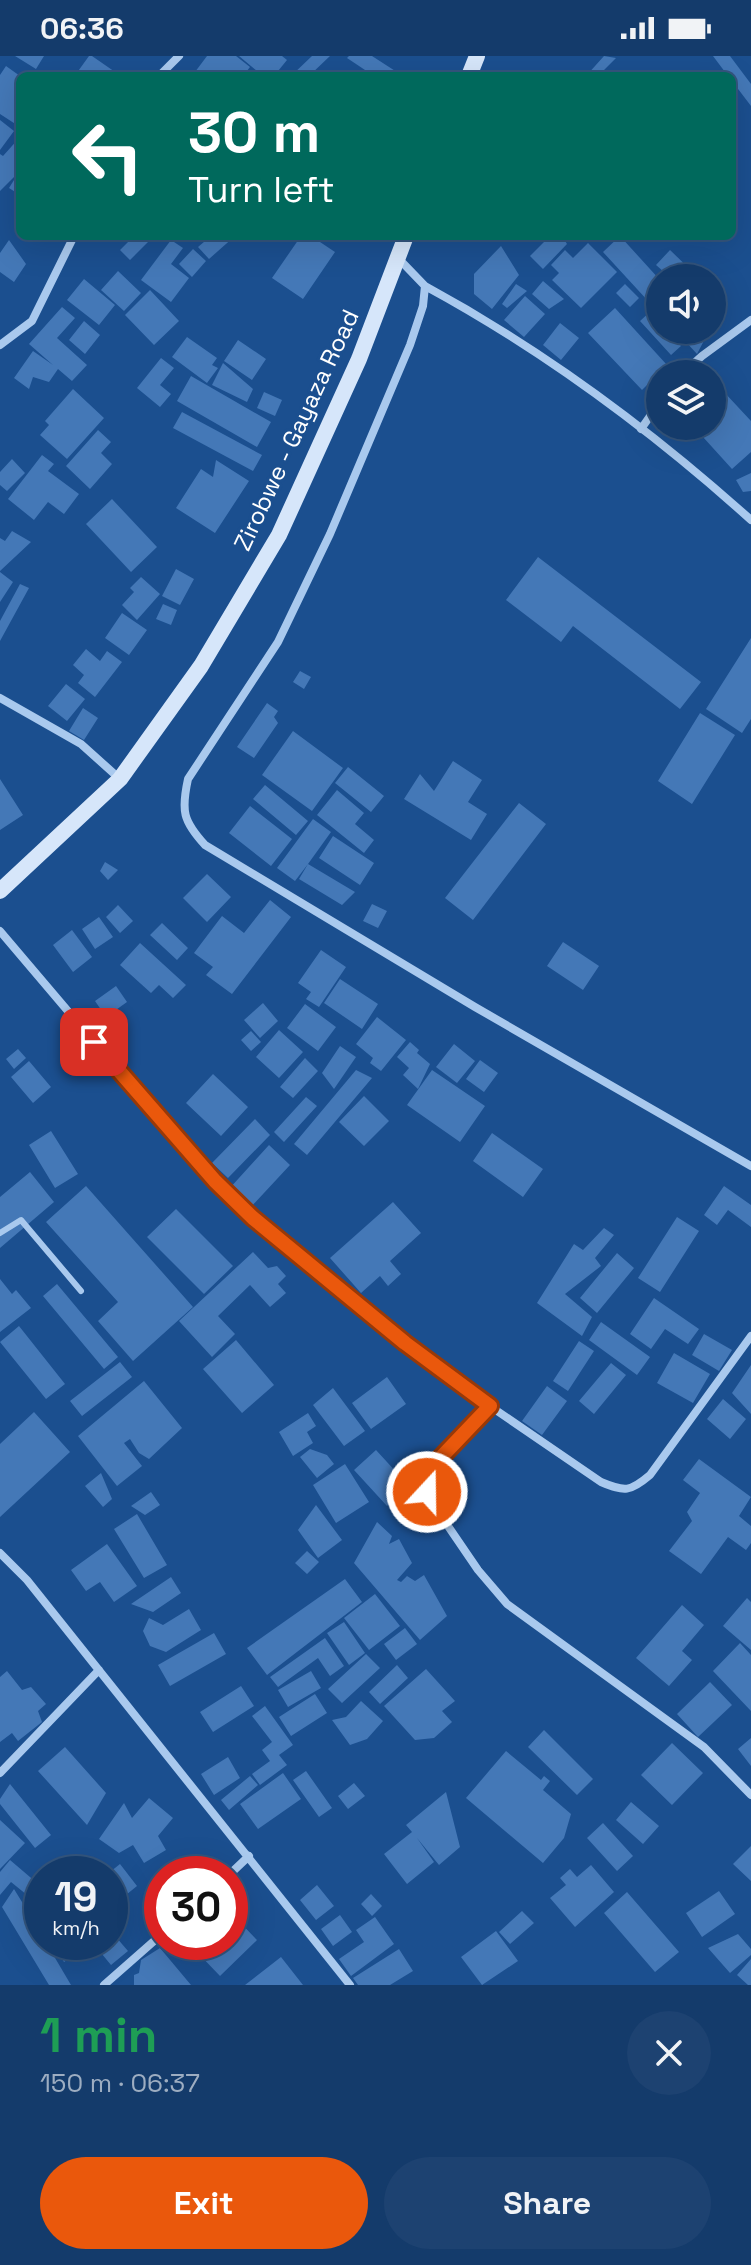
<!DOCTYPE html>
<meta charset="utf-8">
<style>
:root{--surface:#143b6b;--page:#1d4271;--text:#f1f3f6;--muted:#9dadc1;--line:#33557e;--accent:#ea580c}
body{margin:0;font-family:"Space Grotesk",sans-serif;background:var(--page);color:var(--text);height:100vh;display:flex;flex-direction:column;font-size:30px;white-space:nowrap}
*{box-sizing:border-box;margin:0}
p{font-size:26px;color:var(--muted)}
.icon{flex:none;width:44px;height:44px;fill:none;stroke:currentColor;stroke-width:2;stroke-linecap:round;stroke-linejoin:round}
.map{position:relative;height:1929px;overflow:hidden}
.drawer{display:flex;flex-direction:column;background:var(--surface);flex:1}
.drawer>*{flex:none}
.guide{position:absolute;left:16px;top:16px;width:720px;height:168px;border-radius:12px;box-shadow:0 8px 32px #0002,0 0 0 2px var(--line);background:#00695c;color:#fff;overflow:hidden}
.buttons{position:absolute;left:646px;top:208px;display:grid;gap:16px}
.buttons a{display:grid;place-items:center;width:80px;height:80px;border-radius:50%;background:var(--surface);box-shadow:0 8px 32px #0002,0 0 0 2px var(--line);font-size:40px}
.speed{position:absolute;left:24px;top:1800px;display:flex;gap:16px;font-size:40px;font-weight:700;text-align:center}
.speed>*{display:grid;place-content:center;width:104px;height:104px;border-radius:50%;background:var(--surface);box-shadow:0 8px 32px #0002,0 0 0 2px var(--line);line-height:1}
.speed small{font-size:20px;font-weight:400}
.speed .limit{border:12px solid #d22;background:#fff;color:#111}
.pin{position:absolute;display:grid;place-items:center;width:68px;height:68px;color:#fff;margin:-34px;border-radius:16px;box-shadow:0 4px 12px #0006}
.me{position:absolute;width:88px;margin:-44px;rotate:21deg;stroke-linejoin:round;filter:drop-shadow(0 0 6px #0008)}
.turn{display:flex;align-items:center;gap:28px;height:168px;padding:0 40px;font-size:36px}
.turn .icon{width:104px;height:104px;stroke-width:2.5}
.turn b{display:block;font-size:56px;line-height:68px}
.round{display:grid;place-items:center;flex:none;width:84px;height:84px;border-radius:42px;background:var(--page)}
.head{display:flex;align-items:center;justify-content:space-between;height:136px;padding:0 40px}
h1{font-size:48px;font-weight:600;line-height:60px;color:#1e9e55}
.cta{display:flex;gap:16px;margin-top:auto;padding:16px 40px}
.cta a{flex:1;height:92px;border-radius:48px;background:var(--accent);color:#fff;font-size:32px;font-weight:600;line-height:92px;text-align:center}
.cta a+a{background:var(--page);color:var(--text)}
.status{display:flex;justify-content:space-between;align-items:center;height:56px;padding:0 40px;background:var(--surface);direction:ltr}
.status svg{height:22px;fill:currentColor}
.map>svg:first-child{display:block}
.building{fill:#4478b7}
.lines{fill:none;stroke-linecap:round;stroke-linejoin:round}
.lane{stroke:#a9c9ee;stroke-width:6}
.street{stroke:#a9c9ee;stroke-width:8}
.secondary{stroke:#d6e6fa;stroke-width:16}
.route-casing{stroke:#983908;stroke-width:20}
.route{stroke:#ea580c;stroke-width:14}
.labels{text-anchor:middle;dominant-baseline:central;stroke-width:6;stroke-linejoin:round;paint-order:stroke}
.street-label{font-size:24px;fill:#fff;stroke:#1b4f8f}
</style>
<div class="status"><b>06:36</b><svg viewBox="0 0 49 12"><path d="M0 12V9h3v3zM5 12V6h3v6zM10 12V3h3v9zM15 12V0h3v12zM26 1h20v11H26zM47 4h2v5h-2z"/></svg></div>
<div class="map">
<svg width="751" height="1929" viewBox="0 0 751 1929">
<rect width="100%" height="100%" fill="#1b4f8f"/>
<!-- building -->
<path class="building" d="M15 0H44L36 13Z
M89 0H92L118 18 79 20 76 18Z
M207 0H236L250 11 243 20H192Z
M239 0H282L287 4 274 20H263Z
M312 0H330L309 20H291Z
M349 0H372L403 20H374L347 2Z
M604 0 616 2 603 15 605 20H586Z
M713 0H730L751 28V50L732 25V20H728Z
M6 10 20 20V71L0 58V19Z
M0 64 14 75 0 94Z
M20 81V139L9 132 19 116 0 135V98L3 100Z
M134 180H154L130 204 120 194Z
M211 180H235L209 203 198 191Z
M301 180H311L335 196 303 243 272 222Z
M550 180H562L567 188 543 213 530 200Z
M620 180 660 224V258L603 196Z
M9 184 26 208 14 226 0 216V197Z
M171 184 183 192 171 208 189 222 171 246 141 224Z
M588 187 617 216 581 252 552 224 559 217 551 209 565 194 573 202Z
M501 190 519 219 492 253 474 238V218Z
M193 193 206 205 192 221 179 208Z
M670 194 699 222H671L656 209Z
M118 215 141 237 124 255 101 234Z
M84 223 115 249 99 269 67 244Z
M543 225 564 243 549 253 532 238Z
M516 228 527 235 507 252 502 248Z
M625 228 639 242 630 251 616 237Z
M150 234 179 265 154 289 125 259Z
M525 240 545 258 524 281 504 264Z
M62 251 75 262 57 282 87 309 72 325 58 313 49 326 33 321 29 333 14 322 33 295 53 309 29 288Z
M615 252 667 309 642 334 588 277Z
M651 255 660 265V274H668L681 290 671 299 640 265Z
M84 265 100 279 85 298 69 284Z
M560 267 579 282 561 304 543 289Z
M675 274H705L708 277 697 298Z
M187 281 217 302 212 309 218 312 207 327 172 301Z
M238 284 266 303 252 324 224 305Z
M161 302 174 312 160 329 171 338 160 351 137 332Z
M223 307 253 333 247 346 212 329Z
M191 320 271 366 257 391 177 345Z
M73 333 104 362 67 403 40 379 49 369 45 365Z
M264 336 282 344 275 360 257 352Z
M724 336 751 365V396L732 413 693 370H712V347Z
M182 356 262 399 253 415 173 372Z
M98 374 111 386 101 397 112 408 90 433 66 410Z
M42 399 54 408 48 415 79 438 64 458 48 446 34 464 8 443Z
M12 403 25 417 7 435 0 429V416Z
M216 404 249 425 215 477 176 452 201 413 213 421Z
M751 417V435L743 436 736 424Z
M112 443 157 491 131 516 86 468Z
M12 475 31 486 0 515V482L5 485Z
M538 501 701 626 680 653 573 570 561 586 506 544Z
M176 513 194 523 180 549 162 540Z
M0 516 13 526 0 546Z
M141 521 160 538 137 564 122 549 134 536 130 532Z
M20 528 29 532 0 585V565Z
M163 548 177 554 171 569 156 563Z
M122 557 147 574 129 599 105 582Z
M751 582V663L742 677 706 653Z
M86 593 100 605 107 595 122 606 95 641 78 627 84 619 73 609Z
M300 615 311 621 304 633 293 626Z
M66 628 85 643 67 665 48 650Z
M267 647 278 655 274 661 278 667 254 702 237 691Z
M83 652 98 662 84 684 69 675Z
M700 657 735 679 692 748 658 725Z
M293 675 343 712 312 755 262 719Z
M453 705 482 724 468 746 487 758 471 784 404 743 420 718 434 735Z
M348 711 384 740 371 756 335 727Z
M0 723 23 759 0 774Z
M265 729 308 765 296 779 253 743Z
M337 734 364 757 355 768 374 784 364 797 317 759Z
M519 747 546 768 473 864 445 842Z
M250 750 292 783 271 810 229 777Z
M313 763 331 776 308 808 355 836 342 849 299 823 308 808 295 825 277 812Z
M333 780 374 807 360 829 319 802Z
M105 806 118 814 108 824 100 815Z
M207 818 231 841 207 866 183 842Z
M270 844 291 861 232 938 206 919 213 911 194 897 222 860 244 877Z
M372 848 387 855 378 872 363 865Z
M118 849 133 865 120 877 106 861Z
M99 861 113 881 95 893 82 873Z
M162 867 188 892 177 904 150 879Z
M72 874 92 901 73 916 53 889Z
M563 886 599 910 583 934 547 910Z
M140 887 186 929 173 942 159 929 151 937 120 909Z
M321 894 346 911 319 951 306 943 311 936 298 927Z
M340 923 378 948 362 973 324 947Z
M116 930 127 946 106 961 95 945Z
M263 947 278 965 260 982 244 964Z
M305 948 336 971 318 995 287 972Z
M377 961 406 984 381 1015 370 1007 373 1002 356 988Z
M279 974 303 996 279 1022 256 1001Z
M251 975 261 986 251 995 241 984Z
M410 986 419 994 417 997 430 1008 418 1033 403 1019 409 1012 397 1001Z
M454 988 475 1005 457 1027 436 1011Z
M340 990 356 1001 334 1033 322 1017Z
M18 993 26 1002 14 1013 6 1003Z
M305 1002 318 1015 293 1042 280 1031Z
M480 1004 498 1017 484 1036 466 1023Z
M29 1005 51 1031 33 1047 11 1021Z
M356 1014 372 1022 307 1099 294 1088Z
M432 1014 485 1050 460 1086 407 1049Z
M213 1018 248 1051 221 1080 186 1047Z
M364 1040 389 1065 364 1090 339 1066Z
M306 1041 317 1050 284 1086 274 1076Z
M255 1063 270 1079 228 1122 212 1107Z
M51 1075 78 1118 55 1132 29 1089Z
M492 1077 543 1113 523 1141 473 1105Z
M269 1089 290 1109 250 1152 229 1133Z
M30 1116 54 1146 0 1192V1141Z
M86 1130 193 1251 133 1305 98 1265 118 1246 46 1166Z
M724 1130 751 1149V1171L728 1154 717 1169 704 1159Z
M393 1146 421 1177 390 1205 401 1218 388 1230 380 1220 361 1237 330 1202Z
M176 1153 233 1210 204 1238 147 1181Z
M677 1161 699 1175 660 1236 638 1222Z
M604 1172 614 1179 595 1202 601 1210 565 1238 592 1261 582 1280 537 1247 574 1188 583 1194Z
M253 1196 268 1212 277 1210 286 1220 278 1228 286 1237 270 1251 250 1229 218 1260 235 1278 212 1301 179 1265Z
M617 1197 634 1212 597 1257 580 1242Z
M0 1223 12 1238 16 1234 31 1252 0 1276Z
M57 1228 118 1301 104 1313 43 1240Z
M654 1242 699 1273 688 1288 665 1273 651 1293 630 1278Z
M601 1266 650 1301 637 1319 589 1284Z
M19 1270 65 1328 46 1343 0 1286Z
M704 1278 732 1294 719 1315 692 1299Z
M236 1284 274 1329 242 1357 203 1313Z
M579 1285 594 1295 568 1335 553 1325Z
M674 1297 710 1318 693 1347 657 1327Z
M120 1306 132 1321 82 1360 70 1345Z
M611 1307 626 1319 594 1358 579 1345Z
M751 1309V1358L732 1337Z
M387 1321 406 1348 371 1373 352 1347Z
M144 1325 182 1372 149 1403 139 1397 130 1383 124 1387 142 1410 117 1430 78 1380Z
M547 1330 567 1345 542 1379 522 1365Z
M333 1332 365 1375 344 1390 313 1349Z
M723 1343 746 1363 730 1383 707 1363Z
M34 1356 70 1396 0 1461V1388Z
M308 1357 316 1370 307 1376 313 1387 293 1400 279 1376Z
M310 1393 327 1399 334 1408 317 1422 300 1401Z
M376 1394 409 1430 387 1450 354 1414Z
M699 1403 751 1441 739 1460 751 1470V1487L746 1494 728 1481 701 1518 669 1495 692 1465 687 1456 700 1437 683 1424Z
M345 1408 369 1446 336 1467 313 1429Z
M101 1417 112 1443 103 1451 85 1430Z
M151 1436 160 1449 145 1459 131 1450Z
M316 1449 342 1484 318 1502 298 1474Z
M137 1458 167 1509 144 1522 114 1473Z
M377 1466 392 1480 389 1488 399 1483 412 1507 397 1524 401 1526 407 1520 415 1525 424 1519 447 1560 420 1584 354 1507Z
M107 1488 137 1530 114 1546 100 1526 86 1535 71 1514Z
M307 1495 319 1506 307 1518 295 1507Z
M171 1521 181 1537 153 1556 131 1548Z
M345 1523 362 1546 267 1619 247 1592Z
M375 1538 400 1570 369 1594 344 1562Z
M747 1542 751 1546V1594L723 1570Z
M682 1549 704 1569 682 1595 692 1604 669 1630 636 1602Z
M189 1553 201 1574 166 1596 150 1590 143 1575 149 1562 163 1569Z
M344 1566 365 1597 349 1609 327 1577Z
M405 1572 417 1588 396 1604 384 1588Z
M214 1577 226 1598 170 1630 158 1609Z
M325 1582 344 1610 330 1620 318 1602 278 1631 270 1621Z
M740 1587 751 1599V1655L713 1615Z
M366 1598 380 1612 342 1647 328 1633Z
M397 1609 408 1622 380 1648 369 1636Z
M426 1613 455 1645 442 1655 452 1666 434 1682 415 1684 384 1650Z
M7 1615 22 1634 31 1631 46 1648 38 1655 42 1666 18 1685 12 1677 0 1686V1621Z
M311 1615 321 1632 288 1651 278 1634Z
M710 1626 732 1649 698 1681 677 1658Z
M241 1630 254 1650 213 1676 200 1656Z
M315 1638 327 1657 291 1680 279 1661Z
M361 1645 383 1665 367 1683 350 1689 332 1664 346 1661Z
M265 1650 293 1689 279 1699 287 1709 260 1729 252 1718 270 1705 262 1694 272 1686 252 1660Z
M544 1674 593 1723 577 1739 528 1691Z
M751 1682V1710L738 1693Z
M672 1687 703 1717 672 1749 641 1719Z
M65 1691 106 1737 87 1769 38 1715Z
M506 1695 541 1724 544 1720 550 1725 543 1734 571 1758 564 1782 543 1807 466 1742Z
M228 1701 240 1722 214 1739 201 1718Z
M306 1715 332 1752 319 1761 293 1724Z
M283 1717 301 1743 258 1773 240 1748Z
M250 1720 258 1729 229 1754 221 1744Z
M354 1727 365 1740 348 1753 338 1740Z
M10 1728 51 1779 35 1792 0 1748V1743Z
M446 1736 460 1791 439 1809 417 1782 434 1806 407 1828 384 1798 412 1776 406 1769Z
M149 1742 173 1762 158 1780 166 1794 144 1807 133 1789 119 1797 99 1783 124 1747 132 1762Z
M631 1746 659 1770 643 1788 616 1764Z
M0 1764 25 1787 0 1813Z
M603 1767 633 1800 617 1815 587 1782Z
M751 1790V1825L733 1808Z
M10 1804 37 1827 27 1839 11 1826 0 1839V1816Z
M120 1808 137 1830 110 1852V1816Z
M591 1809 614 1836 575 1871 550 1842 566 1829 560 1822 570 1813 577 1821Z
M317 1829 334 1850 316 1864 300 1844Z
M14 1833 38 1872 42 1870V1886H55L48 1890 71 1929H49L2 1851Z
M719 1835 735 1858 702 1881 686 1857Z
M627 1836 679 1896 655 1916 604 1857Z
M371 1838 382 1850 372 1860 361 1848Z
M522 1855 534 1867 510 1888 499 1876Z
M233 1859 257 1884 220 1920 196 1895 205 1886H230V1862Z
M340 1859 352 1876 333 1890 321 1873Z
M375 1861 394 1888 351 1920 339 1903 364 1886 356 1874Z
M110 1874 128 1895 111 1909 92 1886H110Z
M496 1875 518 1905 482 1929 461 1901Z
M738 1878 751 1893V1899L730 1917 708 1892Z
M66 1886H82L86 1891 64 1906 56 1893Z
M160 1892 191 1929H134V1919L139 1917 141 1904Z
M399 1893 413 1915 390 1929H358L353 1922Z
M281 1901 303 1929H245Z
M751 1903V1929H748L737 1919Z"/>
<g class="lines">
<!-- lane -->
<path class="lane" d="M0 1177 21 1164 81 1235"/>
<!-- street -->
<path class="street" d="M159 20 179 0
M399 203 425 230 423 250 410 289 330 478 278 586 188 723C181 755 183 765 205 789L475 951 751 1110
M425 230C543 294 651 374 751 464
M0 289 32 265 74 180
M682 318 702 300 751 264
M641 373 660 346
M0 642 81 688 120 723
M0 875 151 1053 215 1125 253 1162 468 1335 601 1426C625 1436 630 1436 650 1419L751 1280
M490 1350 428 1415 425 1423 427 1436 435 1451 478 1514 507 1548 704 1691 751 1739
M0 1497 27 1524 350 1929
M0 1717 99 1614
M230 1818 249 1800
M104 1929 162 1878"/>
<!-- secondary -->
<path class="secondary" d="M469 20 477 0
M0 835 120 723 201 610 279 479 359 303 406 180"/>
</g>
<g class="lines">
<!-- route casing -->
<g class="route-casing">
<path id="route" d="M94 986 215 1125 253 1162 405 1287 490 1350 428 1415 425 1423 427 1436"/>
</g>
<!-- route -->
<use href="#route" class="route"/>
</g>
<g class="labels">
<!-- street labels -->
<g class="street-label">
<text transform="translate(296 374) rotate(-65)">Zirobwe - Gayaza Road</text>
</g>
</g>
</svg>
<div class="buttons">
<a><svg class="icon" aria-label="sound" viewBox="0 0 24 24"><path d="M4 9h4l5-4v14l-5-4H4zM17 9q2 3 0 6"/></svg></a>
<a><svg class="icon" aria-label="layers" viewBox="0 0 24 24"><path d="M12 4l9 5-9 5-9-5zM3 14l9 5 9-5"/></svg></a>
</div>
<div class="speed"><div>19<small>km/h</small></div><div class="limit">30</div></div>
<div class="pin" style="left:94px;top:986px;background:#d93025"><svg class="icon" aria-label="arrive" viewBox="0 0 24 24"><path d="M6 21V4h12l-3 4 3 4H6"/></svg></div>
<svg class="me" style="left:427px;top:1436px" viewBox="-20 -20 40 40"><circle r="17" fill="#ea580c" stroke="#fff" stroke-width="3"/><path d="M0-11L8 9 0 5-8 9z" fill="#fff"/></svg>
<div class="guide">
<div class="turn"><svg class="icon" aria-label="left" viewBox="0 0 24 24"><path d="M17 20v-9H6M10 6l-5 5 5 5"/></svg><div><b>30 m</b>Turn left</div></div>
</div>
</div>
<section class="drawer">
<div class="head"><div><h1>1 min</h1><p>150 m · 06:37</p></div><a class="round"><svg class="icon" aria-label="close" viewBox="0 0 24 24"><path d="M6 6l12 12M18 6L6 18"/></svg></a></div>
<div class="cta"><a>Exit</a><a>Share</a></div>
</section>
